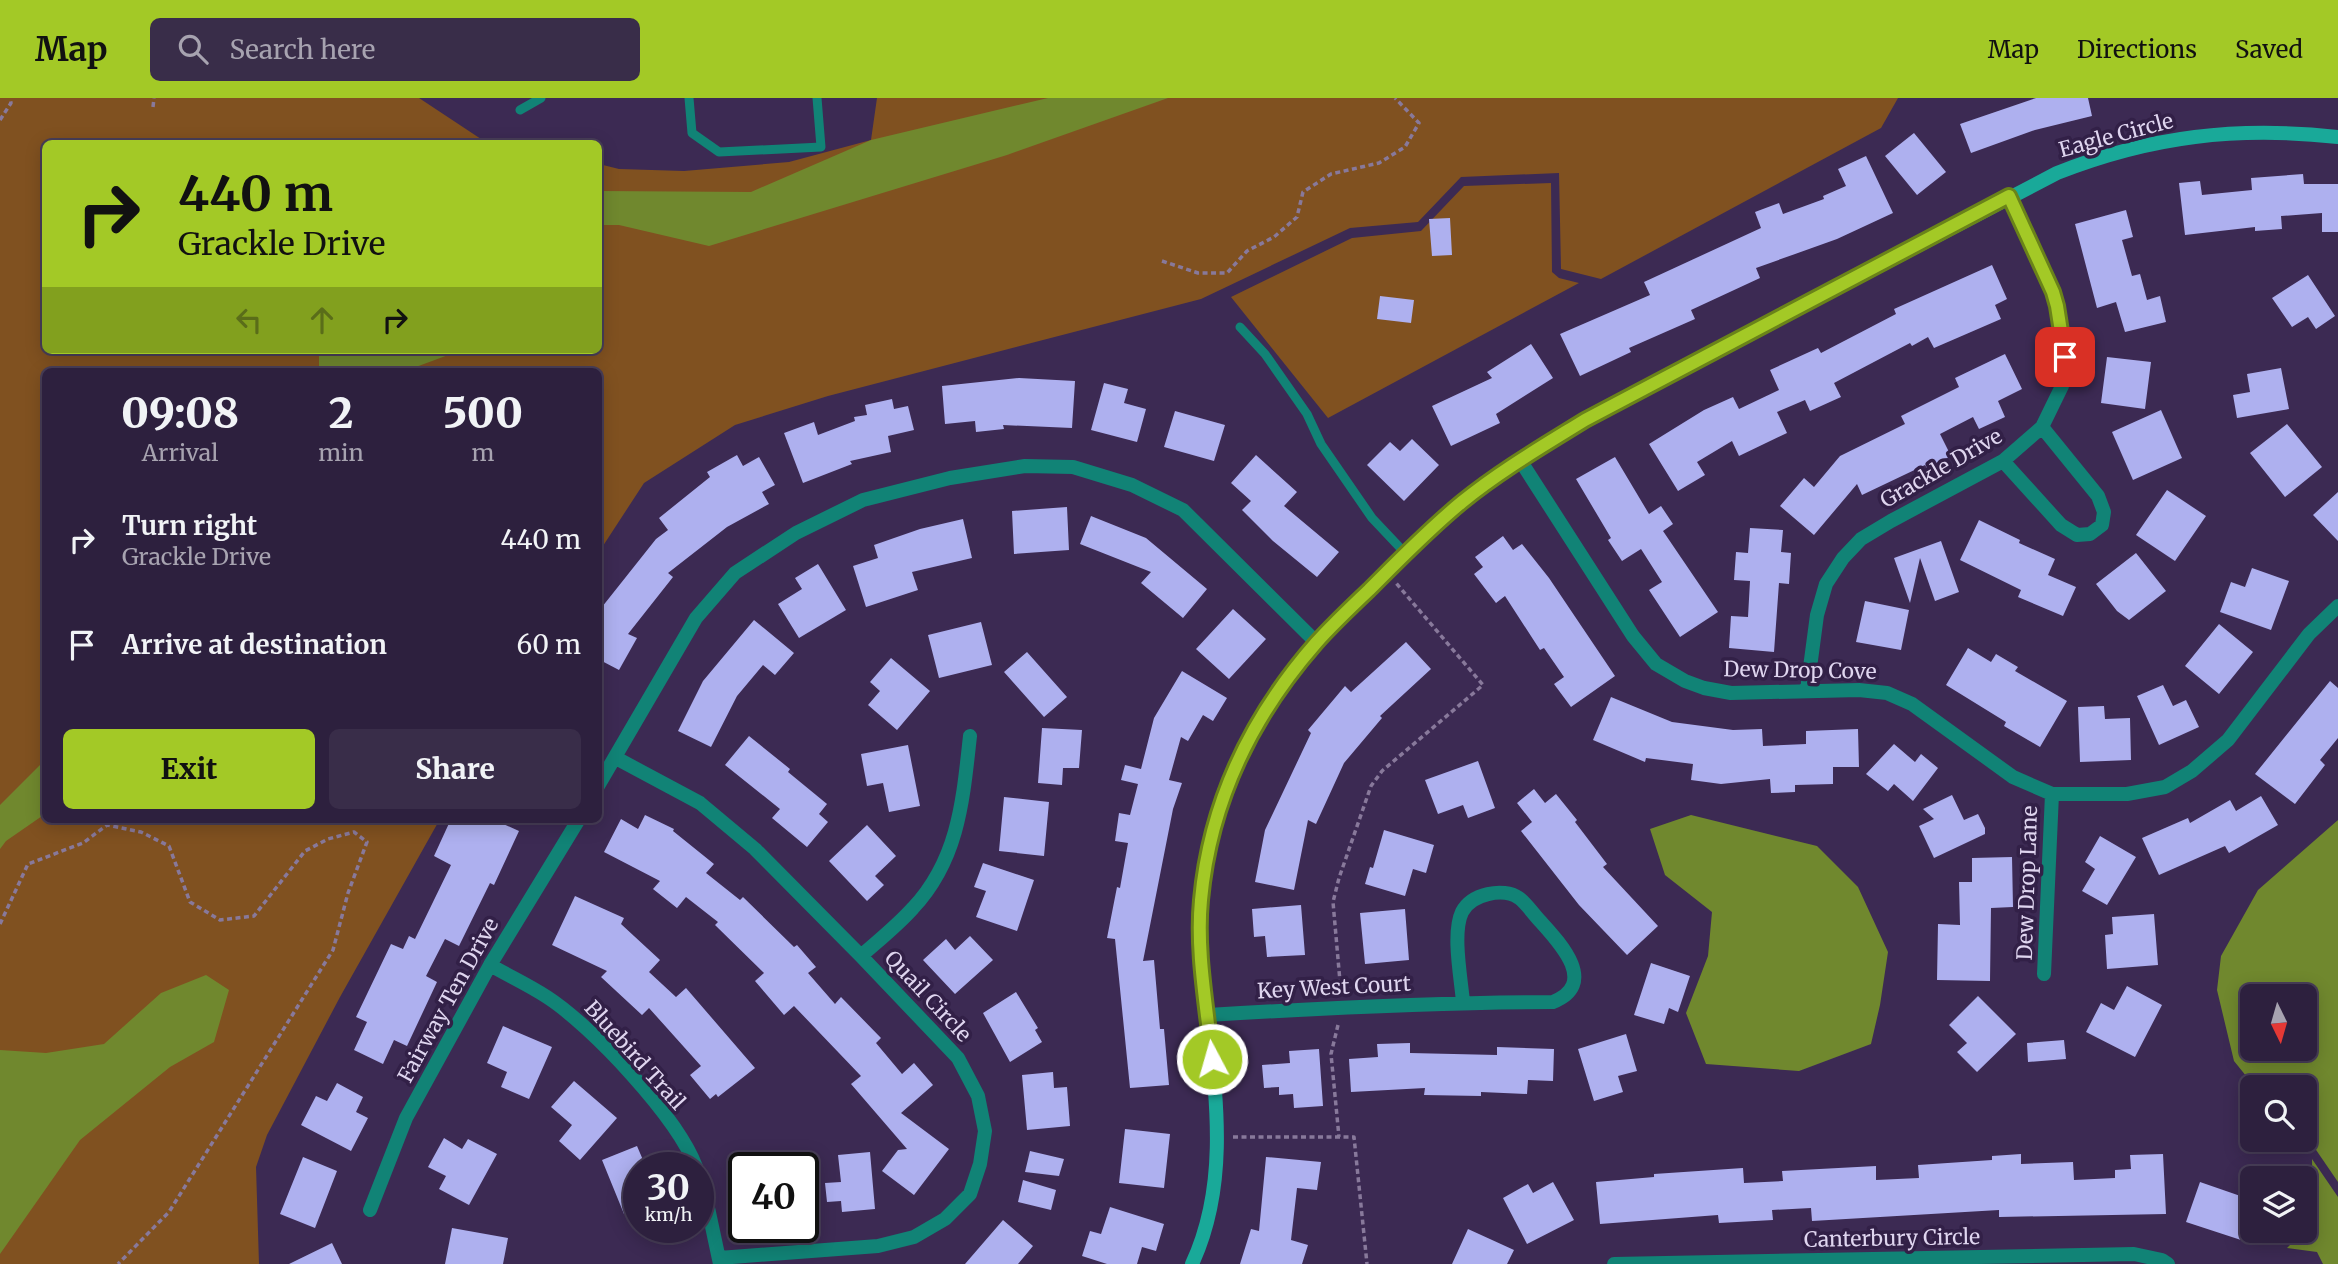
<!DOCTYPE html>
<style>
:root{--surface:#2d203e;--page:#392d49;--text:#f1f3f6;--muted:#a7a3b0;--line:#483e58;--accent:#a3c926}
body{margin:0;font-family:Merriweather,serif;background:var(--page);color:var(--text);height:100vh;display:flex;flex-direction:column;font-size:26px;white-space:nowrap}
*{box-sizing:border-box;margin:0}
p{font-size:23px;color:var(--muted)}
.icon{flex:none;width:38px;height:38px;fill:none;stroke:currentColor;stroke-width:2;stroke-linecap:round;stroke-linejoin:round}
.map{position:relative;flex:1;overflow:hidden}
.details{position:absolute;left:42px;top:270px;width:560px;height:455px;display:flex;flex-direction:column;background:var(--surface);border-radius:10px;box-shadow:0 4px 18px #0003,0 0 0 2px var(--line)}
.details>*{flex:none}
.top-card{position:absolute;left:42px;top:42px;width:560px;height:214px;border-radius:10px;box-shadow:0 4px 18px #0003,0 0 0 2px var(--line);background:#a3c926;color:#111;overflow:hidden}
.needle{width:46px;rotate:175deg}
.buttons{position:absolute;left:2240px;top:886px;display:grid;gap:14px}
.buttons a{display:grid;place-items:center;width:77px;height:77px;border-radius:10px;background:var(--surface);box-shadow:0 4px 18px #0003,0 0 0 2px var(--line);font-size:35px}
.speed{position:absolute;left:623px;top:1054px;display:flex;gap:14px;font-size:35px;font-weight:700;text-align:center}
.speed>*{display:grid;place-content:center;width:91px;height:91px;border-radius:50%;background:var(--surface);box-shadow:0 4px 18px #0003,0 0 0 2px var(--line);line-height:1}
.speed small{font-size:18px;font-weight:400}
.speed .limit{border:4px solid #111;border-radius:10px;background:#fff;color:#111}
.pin{position:absolute;display:grid;place-items:center;width:60px;height:60px;color:#fff;margin:-30px;border-radius:14px;box-shadow:0 4px 10px #0006}
.me{position:absolute;width:77px;margin:-38px;rotate:354deg;stroke-linejoin:round;filter:drop-shadow(0 0 5px #0008)}
.turn{display:flex;align-items:center;gap:24px;height:147px;padding:0 21px;font-size:32px}
.turn .icon{width:91px;height:91px;stroke-width:2.5}
.turn b{display:block;font-size:49px;line-height:60px}
.lanes{display:flex;align-items:center;height:66px;padding:0 21px;background:#0003;justify-content:center;gap:35px;direction:ltr}
.lanes .off{opacity:.35}
.eta{display:flex;justify-content:space-evenly;align-items:center;height:119px;text-align:center}
.eta b{font-size:42px;font-weight:800;line-height:49px}
.cta{display:flex;gap:14px;margin-top:auto;padding:14px 21px}
.cta a{flex:1;height:80px;border-radius:10px;background:var(--accent);color:#111;font-size:28px;font-weight:800;line-height:80px;text-align:center}
.cta a+a{background:var(--page);color:var(--text)}
ul{padding:0;list-style:none}
li{display:flex;align-items:center;gap:21px;height:105px;padding:0 21px}
li div{flex:1}
li b{display:block;font-size:26px}
li em{font-style:normal}
header{display:flex;align-items:center;gap:42px;box-sizing:border-box;height:98px;padding:0 35px;background:var(--accent);color:#111}
header strong{font-size:33px}
nav{display:flex;gap:38px;margin-inline-start:auto;font-size:24px}
.search{width:490px;height:63px;background:var(--page);display:flex;align-items:center;gap:18px;box-sizing:border-box;padding:0 24px;border-radius:10px;color:var(--muted);font-size:26px}
.map>svg:first-child{display:block}
.green{fill:#805120}
.water{fill:#70882e;fill-rule:evenodd}
.building{fill:#aeb0ef}
.lines{fill:none;stroke-linecap:round;stroke-linejoin:round}
.path{stroke:#88799b;stroke-width:3.5;stroke-dasharray:5 3.5;stroke-linecap:butt}
.lane{stroke:#118376;stroke-width:9}
.street{stroke:#118376;stroke-width:14}
.secondary{stroke:#19a999;stroke-width:14}
.route-casing{stroke:#6a8319;stroke-width:18}
.route{stroke:#a3c926;stroke-width:12}
.labels{text-anchor:middle;dominant-baseline:central;stroke-width:7;stroke-linejoin:round;paint-order:stroke}
.street-label{font-size:21px;fill:#dfd5ef;stroke:#322047}
</style>
<header>
<strong>Map</strong>
<div class="search"><svg class="icon" aria-label="search" viewBox="0 0 24 24"><circle cx="10" cy="10" r="6"/><path d="M15 15l6 6"/></svg>Search here</div>
<nav><a>Map</a><a>Directions</a><a>Saved</a></nav>
</header>
<div class="map">
<svg width="2338" height="1166" viewBox="0 0 2338 1166">
<rect width="100%" height="100%" fill="#3c2a53"/>
<!-- green -->
<path class="green" d="M0 0H419L481 41 504 45 46 46V252H598L599 66 619 71 684 73 789 64 871 42 877 0H1898L1881 30 1601 181 1561 171 1559 75 1461 79 1418 124 1350 130 1201 201 828 298 735 327 644 385 599 454 598 273H46V721H440L340 899 267 1037 256 1069 259 1166H0Z
M1551 85 1552 174 1559 180 1579 185 1328 320 1231 199 1352 140 1421 133 1464 88Z"/>
<!-- water -->
<path class="water" d="M1048 0H1168L1007 57 709 148 619 127H599V93L751 94 871 42Z
M319 252H452L451 256 405 273H319Z
M45 662V716L6 743 0 751V707Z
M1691 717 1817 748 1858 789 1888 854 1880 907 1871 946 1799 973 1706 966 1686 915 1708 858 1712 814 1665 777 1650 731Z
M2338 722V1084L2312 1046 2305 1040V989H2255L2234 963 2217 892 2221 858 2258 792ZM2252 898H2305V950H2252Z
M206 877 229 892 214 944 170 969 80 1042 0 1156V952L46 955 104 946 161 895Z
M2312 1061 2338 1099V1166H2323L2317 1154 2287 1150 2313 1124Z"/>
<!-- building -->
<path class="building" d="M2036 0H2088L2092 18 2035 32 1971 55 1960 26Z
M1914 35 1946 74 1917 97 1885 58Z
M1866 58 1893 115 1837 141 1756 170 1760 180 1691 212 1695 221 1629 250 1631 254 1580 278 1560 236 1650 197 1644 184 1761 130 1755 114 1779 105 1783 116 1824 101 1823 98 1846 88 1838 71Z
M2303 76 2304 86H2338V134H2322V115L2281 118 2282 131 2255 133V129L2185 137 2179 85 2200 83 2202 97 2252 92 2251 80Z
M2126 112 2133 139 2122 142 2132 178 2140 176 2147 202 2160 198 2166 224 2125 234 2116 204 2097 210 2075 126Z
M1450 120 1452 157 1432 158 1429 121Z
M1992 167 2007 201 1995 207 2001 221 1934 250 1928 239 1912 248 1910 245 1834 285 1841 299 1810 313 1805 302 1777 314 1787 335 1739 358 1732 343 1697 364 1705 377 1678 393 1649 346 1704 312 1733 299 1739 311 1779 292 1770 272 1818 250 1821 255 1896 216 1894 211Z
M2308 177 2335 218 2316 231 2308 219 2292 229 2272 200Z
M1380 198 1414 202 1411 225 1377 221Z
M1531 246 1553 280 1496 316 1500 325 1451 348 1432 308 1492 280 1487 274Z
M2005 256 2022 291 1998 303 2005 319 1979 331 1973 319 1940 336 1951 358 1927 370 1925 367 1862 397 1857 386 1814 437 1780 408 1804 380 1814 389 1840 358 1905 326 1901 318 1959 289 1955 280Z
M2107 259 2151 264 2145 311 2101 305Z
M2281 270 2289 311 2237 320 2233 297 2250 294 2247 276Z
M1019 280 1075 283 1072 330 1003 327 1004 331 976 334 975 323 945 326 942 288Z
M1104 285 1128 291 1124 305 1146 311 1137 344 1091 332Z
M892 301 894 311 908 308 914 332 888 338 891 354 850 363 852 366 803 385 784 335 814 324 818 337 855 323 854 319 867 317 865 307Z
M2161 312 2182 360 2133 382 2112 334Z
M1175 313 1225 327 1214 363 1164 349Z
M2287 326 2322 369 2285 399 2250 355Z
M1412 341 1439 367 1404 403 1367 367 1390 344 1400 353Z
M737 357 743 368 759 359 775 387 762 394 769 406 727 429 668 475 673 479 628 536 637 540 619 572 598 561V514L656 441 668 432 659 420 710 379 707 374Z
M1256 357 1297 394 1284 408 1339 454 1317 479 1273 443 1242 412 1251 403 1231 385Z
M1615 359 1649 416 1661 408 1673 426 1663 433 1718 514 1680 539 1649 492 1662 484 1641 451 1622 463 1608 442 1611 440 1576 381Z
M2167 392 2206 418 2175 463 2136 437Z
M2338 394V443L2313 417Z
M1067 409 1069 452 1014 456 1012 413Z
M1091 418 1146 440 1207 491 1183 520 1141 485 1151 474 1080 446Z
M963 421 972 460 912 474 918 492 866 509 853 468 878 460 874 447 920 431Z
M1979 422 2020 442 2019 445 2055 461 2048 477 2076 489 2063 518 2018 499 2021 492 1960 462Z
M1750 430 1783 432 1781 454 1791 455 1789 486 1779 485 1774 554 1729 550 1731 518 1748 519 1750 483 1734 482 1736 454 1748 455Z
M1503 438 1513 452 1522 446 1549 480 1615 578 1571 609 1554 586 1564 579 1544 550 1540 552 1505 498 1496 505 1474 476 1483 469 1475 459Z
M1941 443 1959 494 1935 503 1920 460 1910 505 1894 460Z
M2136 455 2166 493 2129 522 2117 513 2096 486Z
M818 466 846 512 799 540 778 506 802 491 795 480Z
M2252 470 2289 483 2271 532 2220 514 2231 484 2245 489Z
M1865 503 1909 512 1901 552 1856 544Z
M1233 511 1266 541 1229 581 1196 551Z
M754 522 794 555 775 577 763 567 737 598 711 649 678 633 703 583Z
M981 524 992 567 939 580 928 537Z
M2219 526 2253 554 2219 596 2185 568Z
M1406 544 1431 571 1380 618 1382 620 1344 665 1316 726 1308 722 1294 792 1255 784 1265 732 1311 635 1308 632 1345 588 1351 594Z
M1968 550 1991 564 1996 556 2018 569 2015 573 2067 603 2040 649 2004 628 2006 624 1946 587Z
M1027 554 1067 599 1044 619 1004 574Z
M891 560 930 593 897 632 868 607 880 593 870 584Z
M1182 573 1227 600 1213 623 1203 617 1188 643 1181 639 1169 682 1182 685 1173 711 1143 863 1154 862 1160 931H1164L1169 987 1130 990 1115 841 1107 840 1117 789 1120 790 1128 745 1115 743 1119 715 1130 717 1138 686 1121 682 1125 667 1141 671 1154 620Z
M2330 583 2338 590V640L2320 662 2325 667 2295 706 2255 676Z
M2163 587 2173 608 2186 602 2199 629 2159 647 2137 598Z
M1611 599 1672 624 1733 632 1762 631 1763 648 1806 646V633L1858 631 1859 669H1833V686L1795 687V694L1771 695 1770 681 1721 686 1691 682 1693 666 1646 660 1645 664 1593 642Z
M2104 608 2105 621 2130 620 2131 662 2080 664 2078 609Z
M1042 630 1082 632 1079 670H1063L1062 687 1038 685Z
M749 638 790 671 788 674 827 706 819 716 828 724 807 749 772 720 780 711 725 667Z
M1894 646 1915 664 1921 656 1938 670 1913 703 1894 686 1888 693 1866 676Z
M908 647 920 708 889 714 883 685 867 688 861 656Z
M1478 663 1495 710 1468 720 1463 707 1438 716 1425 682Z
M1534 691 1545 705 1556 696 1577 722 1575 724 1607 766 1603 769 1658 828 1627 857 1579 807 1521 733 1532 724 1517 705Z
M1952 697 1964 722 1978 716 1985 730V736L1934 760 1919 728 1934 721 1923 711Z
M2261 698 2278 727 2229 755 2225 748 2159 777 2142 740 2188 720 2190 725 2230 702 2236 713Z
M1004 699 1049 704 1044 758 999 753Z
M645 717 674 731 673 733 714 766 706 775 740 802 743 799 794 849 797 847 816 869 808 875 835 906 841 899 881 940 876 945 902 976 914 965 933 987 901 1015 949 1051 914 1097 882 1073 898 1052 907 1051 851 986 861 978 794 908 784 917 755 883 764 875 715 827 718 824 686 799 677 810 653 791 660 783 604 754 621 721 638 731Z
M451 721H492L519 733 494 787 490 785 459 848 445 841 426 878 437 884 407 948 394 942 383 966 354 952 367 924 356 919 391 846 403 851 409 838 415 841 451 767 434 758Z
M867 727 896 758 875 778 884 787 867 803 829 763Z
M1384 732 1434 747 1426 775 1413 771 1405 798 1365 786 1370 769 1373 770Z
M2100 738 2136 759 2107 807 2082 793 2095 771 2085 764Z
M2012 759 2013 809 1991 810 1990 883 1937 882 1938 826 1960 827 1959 784H1972V760Z
M983 765 1034 782 1017 833 976 819 986 793 974 789Z
M575 798 624 820 621 826 660 862 649 874 676 899 686 890 755 970 718 999 716 996 710 1001 690 977 701 968 649 910 642 917 601 879 607 873 552 847Z
M1301 807 1305 857 1267 859 1265 838 1254 839 1252 811Z
M1405 811 1409 862 1365 866 1360 815Z
M2154 816 2158 867 2107 871 2105 837 2113 836 2112 819Z
M970 838 993 862 955 896 923 862 946 841 955 852Z
M1651 865 1690 878 1678 914 1669 910 1664 926 1634 917Z
M2127 888 2162 907 2135 959 2086 934 2101 905 2114 912Z
M1016 894 1038 930 1035 932 1042 944 1010 964 983 915Z
M1978 898 2016 936 1977 974 1957 954 1967 945 1949 927Z
M503 928 552 949 529 1001 501 989 507 974 487 965Z
M1626 936 1637 973 1618 978 1623 994 1594 1003 1578 951Z
M2064 942 2066 961 2028 964 2027 945Z
M1410 945V955L1497 957V949L1554 951 1553 983 1528 982 1527 996 1481 994V998L1424 997 1425 990 1351 994 1349 961 1378 959 1377 946Z
M1319 951 1323 1008 1294 1010 1293 996 1279 997V989L1264 990 1262 967 1290 965 1289 953Z
M1053 974 1054 990 1067 989 1070 1028 1027 1032 1022 977Z
M574 983 617 1020 580 1062 559 1043 572 1027 551 1009Z
M337 985 363 999 356 1014 368 1020 351 1053 301 1027 316 998 327 1003Z
M1125 1031 1170 1036 1164 1090 1119 1085Z
M444 1040 462 1051 468 1041 497 1056 469 1107 439 1091 446 1078 428 1069Z
M637 1048 646 1069H639V1110L624 1116 602 1062Z
M1030 1053 1064 1061 1059 1078 1025 1074Z
M870 1054 875 1111 842 1114 841 1103 827 1104 825 1085 841 1084 838 1057Z
M2021 1056V1066L2073 1064 2074 1082 2115 1080V1072L2131 1071 2130 1057 2163 1056 2166 1116 1999 1119V1112L1812 1123 1811 1110 1772 1112 1773 1122 1719 1125 1718 1117 1600 1126 1596 1084 1654 1079V1076L1743 1070 1744 1085 1783 1083 1782 1073 1876 1068V1082L1919 1080 1918 1067 1992 1062V1058Z
M303 1059 337 1073 315 1130 280 1116Z
M1266 1059 1321 1064 1317 1092 1297 1090 1291 1142 1308 1147 1302 1166H1240L1251 1131 1259 1133Z
M1023 1082 1056 1092 1051 1112 1018 1104Z
M1553 1084 1574 1122 1527 1146 1503 1100 1528 1086 1533 1095Z
M2200 1084 2252 1102V1110L2241 1142 2186 1124Z
M1110 1109 1164 1126 1156 1153 1142 1149 1137 1166H1107L1082 1158 1090 1133 1101 1136Z
M1003 1122 1033 1148 1018 1166H965Z
M452 1130 508 1140 503 1166H445Z
M1468 1131 1514 1152 1507 1166H1452Z
M332 1145 342 1166H289Z"/>
<g class="lines">
<!-- path -->
<path class="path" d="M153 9 154 0
M0 22 11 5 10 0
M1162 163 1198 175H1227L1247 153 1274 139 1297 119 1303 94 1331 76 1379 65 1405 49 1419 25 1395 0
M0 826 28 766 83 745 107 727 141 734 169 748 190 804 220 822 254 818 305 753 328 741 354 734 367 744 348 795 333 852 169 1114 118 1166
M1341 895 1333 804 1339 780 1371 688 1382 673 1483 587 1396 485
M1338 927 1331 956 1339 1039
M1233 1039H1354L1367 1166"/>
<!-- lane -->
<path class="lane" d="M689 0 692 35 719 54 821 49 817 0
M520 12 541 0
M1240 229 1265 256 1307 316 1321 346 1372 420 1406 456"/>
<!-- street -->
<path class="street" d="M1520 362 1633 538 1656 566 1685 583 1704 590 1731 595 1859 592 1887 595 1912 606 2013 679 2052 696H2127L2165 689 2192 673 2228 642 2309 536 2338 508
M2003 363 2061 427 2077 437 2090 436 2102 427 2104 414 2098 398 2042 329
M1807 592 1817 517 1826 486 1843 460 1861 441 1891 423 2003 363 2042 329 2062 288 2065 259 2057 208 2048 180 2009 98
M616 660 700 705 755 751 861 858 958 960 978 998 985 1033 980 1066 970 1096 945 1121 914 1139 878 1148 719 1160
M598 688 696 520 735 475 796 435 863 402 950 380 1025 368 1073 369 1132 387 1183 412 1316 544
M861 858C879 842 898 827 913 810 959 761 963 701 970 638
M490 867C509 878 529 887 547 899 592 928 678 1020 696 1069
M2044 876 2052 696
M1208 917C1323 910 1437 904 1553 904 1598 886 1561 846 1541 824 1534 817 1527 806 1519 800 1503 789 1471 796 1462 814 1452 835 1461 880 1463 904
M698 1077 704 1091 720 1166
M370 1112 406 1020 490 867 579 721
M1614 1166 2134 1156 2162 1162 2168 1166"/>
<!-- secondary -->
<path class="secondary" d="M1192 1166C1239 1065 1206 953 1201 847 1195 735 1242 626 1317 544 1332 527 1350 511 1366 495 1397 464 1428 431 1462 404 1501 373 1543 348 1585 322L2057 75C2151 38 2237 28 2338 39"/>
</g>
<g class="lines">
<!-- route casing -->
<g class="route-casing">
<path id="route" d="M1212 961C1207 909 1196 854 1201 802 1210 704 1252 618 1316 545 1333 526 1351 509 1369 492 1399 462 1429 431 1462 404 1500 373 1543 348 1585 322L2009 98 2053 194 2057 208 2065 259"/>
</g>
<!-- route -->
<use href="#route" class="route"/>
</g>
<g class="labels">
<!-- street labels -->
<g class="street-label">
<text transform="translate(2116 37) rotate(-15)">Eagle Circle</text>
<text transform="translate(1941 370) rotate(-30)">Grackle Drive</text>
<text transform="translate(1800 572) rotate(1)">Dew Drop Cove</text>
<text transform="translate(2027 785) rotate(-88)">Dew Drop Lane</text>
<text transform="translate(1334 889) rotate(-3)">Key West Court</text>
<text transform="translate(928 898) rotate(47)">Quail Circle</text>
<text transform="translate(448 902) rotate(-61)">Fairway Ten Drive</text>
<text transform="translate(635 957) rotate(48)">Bluebird Trail</text>
<text transform="translate(1892 1140) rotate(-1)">Canterbury Circle</text>
</g>
</g>
</svg>
<div class="buttons">
<a><svg class="needle" viewBox="-14 -14 28 28"><path d="M0-13l5 13h-10z" fill="#e53935"/><path d="M0 13l5-13h-10z" fill="#a7a3b0"/></svg></a>
<a><svg class="icon" aria-label="search" viewBox="0 0 24 24"><circle cx="10" cy="10" r="6"/><path d="M15 15l6 6"/></svg></a>
<a><svg class="icon" aria-label="layers" viewBox="0 0 24 24"><path d="M12 4l9 5-9 5-9-5zM3 14l9 5 9-5"/></svg></a>
</div>
<div class="speed"><div>30<small>km/h</small></div><div class="limit">40</div></div>
<div class="pin" style="left:2065px;top:259px;background:#d93025"><svg class="icon" aria-label="arrive" viewBox="0 0 24 24"><path d="M6 21V4h12l-3 4 3 4H6"/></svg></div>
<svg class="me" style="left:1212px;top:961px" viewBox="-20 -20 40 40"><circle r="17" fill="#a3c926" stroke="#fff" stroke-width="3"/><path d="M0-11L8 9 0 5-8 9z" fill="#fff"/></svg>
<div class="top-card">
<div class="turn"><svg class="icon" aria-label="right" viewBox="0 0 24 24"><path d="M7 20v-9h11M14 6l5 5-5 5"/></svg><div><b>440 m</b>Grackle Drive</div></div>
<div class="lanes"><svg class="icon off" aria-label="left" viewBox="0 0 24 24"><path d="M17 20v-9H6M10 6l-5 5 5 5"/></svg><svg class="icon off" aria-label="ahead" viewBox="0 0 24 24"><path d="M12 20V5M6 11l6-6 6 6"/></svg><svg class="icon" aria-label="right" viewBox="0 0 24 24"><path d="M7 20v-9h11M14 6l5 5-5 5"/></svg></div>
</div>
<section class="details">
<div class="eta">
<div><b>09:08</b><p>Arrival</p></div>
<div><b>2</b><p>min</p></div>
<div><b>500</b><p>m</p></div>
</div>
<ul>
<li><svg class="icon" aria-label="right" viewBox="0 0 24 24"><path d="M7 20v-9h11M14 6l5 5-5 5"/></svg><div><b>Turn right</b><p>Grackle Drive</p></div><em>440 m</em></li>
<li><svg class="icon" aria-label="arrive" viewBox="0 0 24 24"><path d="M6 21V4h12l-3 4 3 4H6"/></svg><div><b>Arrive at destination</b></div><em>60 m</em></li>
</ul>
<div class="cta"><a>Exit</a><a>Share</a></div>
</section>
</div>
